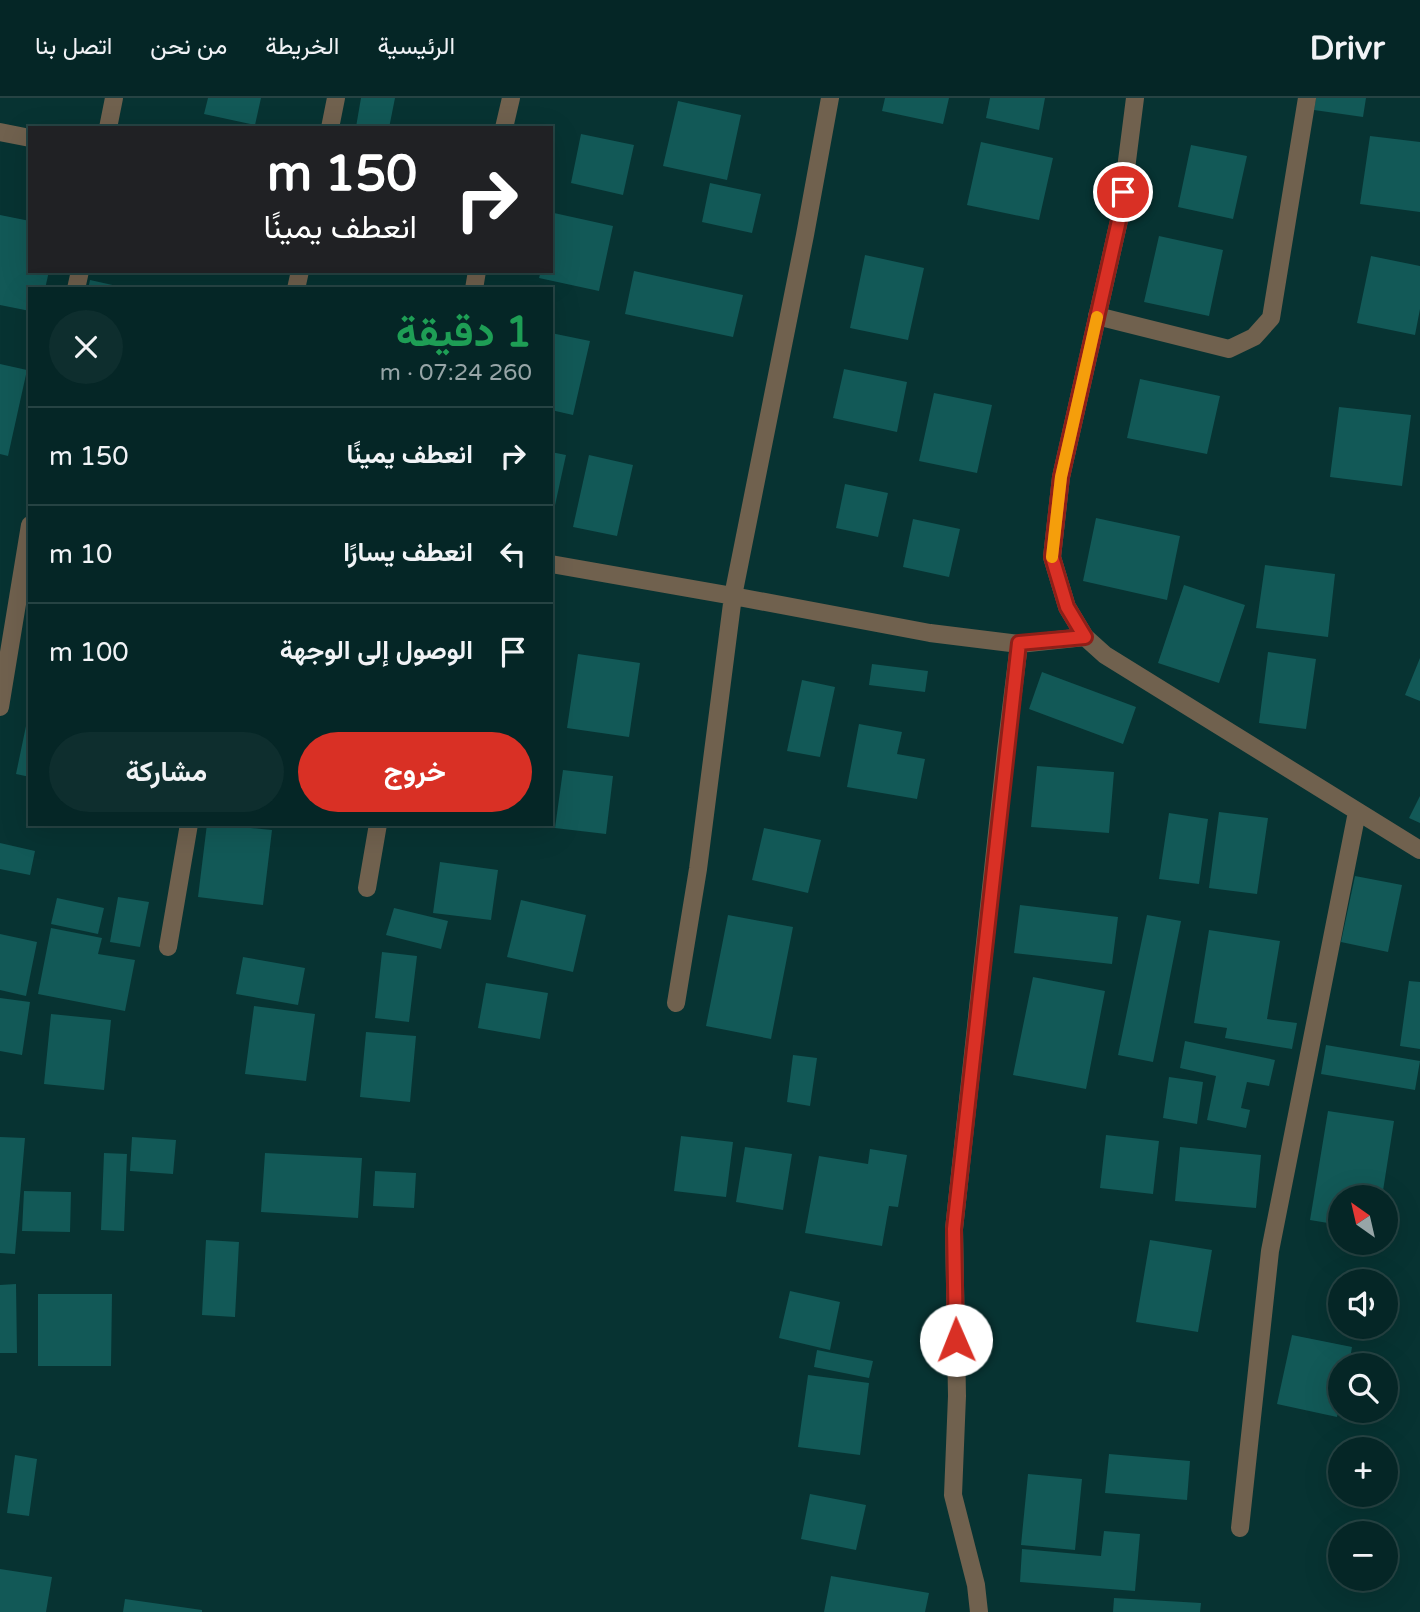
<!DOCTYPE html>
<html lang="ar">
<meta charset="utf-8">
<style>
:root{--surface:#052626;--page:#0e2e2e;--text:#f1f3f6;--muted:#97a5a7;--line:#264343;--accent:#d93025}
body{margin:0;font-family:"Varela Round",Vazirmatn,sans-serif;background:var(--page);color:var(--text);direction:rtl;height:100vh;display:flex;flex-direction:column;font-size:26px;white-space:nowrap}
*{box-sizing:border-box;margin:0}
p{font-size:23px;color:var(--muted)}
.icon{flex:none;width:38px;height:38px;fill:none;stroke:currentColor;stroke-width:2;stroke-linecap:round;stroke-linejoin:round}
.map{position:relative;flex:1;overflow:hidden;direction:ltr}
.side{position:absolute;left:28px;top:189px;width:525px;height:539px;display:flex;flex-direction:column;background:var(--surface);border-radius:0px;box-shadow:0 7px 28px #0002,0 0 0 2px var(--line);direction:rtl}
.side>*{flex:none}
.hud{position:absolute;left:28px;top:28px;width:525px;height:147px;border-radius:0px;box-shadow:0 7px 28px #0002,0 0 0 2px var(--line);direction:rtl;background:#202124;color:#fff;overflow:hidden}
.needle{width:46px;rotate:326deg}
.tools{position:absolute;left:1328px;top:1087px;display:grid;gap:14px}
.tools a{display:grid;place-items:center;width:70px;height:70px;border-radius:50%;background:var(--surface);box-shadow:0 7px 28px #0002,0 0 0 2px var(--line);font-size:35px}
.pin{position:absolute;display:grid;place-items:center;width:60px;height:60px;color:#fff;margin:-30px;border:4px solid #fff;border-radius:50%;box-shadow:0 2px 7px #0007}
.me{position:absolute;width:77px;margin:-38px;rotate:359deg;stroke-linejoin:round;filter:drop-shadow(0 0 5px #0008)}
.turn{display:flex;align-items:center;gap:24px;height:147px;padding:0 21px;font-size:32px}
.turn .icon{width:91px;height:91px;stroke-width:2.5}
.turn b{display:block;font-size:49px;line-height:60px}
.round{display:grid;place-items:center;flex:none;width:74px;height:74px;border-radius:37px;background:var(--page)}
.overview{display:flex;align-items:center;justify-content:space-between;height:119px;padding:0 21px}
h1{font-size:42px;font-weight:700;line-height:52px;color:#1e9e55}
.button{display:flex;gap:14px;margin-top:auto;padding:14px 21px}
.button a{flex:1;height:80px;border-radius:42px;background:var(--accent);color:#fff;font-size:28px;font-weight:700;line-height:80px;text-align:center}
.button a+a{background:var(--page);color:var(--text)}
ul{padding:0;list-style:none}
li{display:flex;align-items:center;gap:21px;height:98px;padding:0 21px;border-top:2px solid var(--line)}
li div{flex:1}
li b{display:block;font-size:26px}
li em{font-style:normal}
header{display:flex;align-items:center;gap:42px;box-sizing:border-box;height:98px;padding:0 35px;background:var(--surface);border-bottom:2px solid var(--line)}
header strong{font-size:33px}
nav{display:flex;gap:38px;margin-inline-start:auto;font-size:24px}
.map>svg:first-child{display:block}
.building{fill:#125957}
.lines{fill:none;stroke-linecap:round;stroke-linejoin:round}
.minor{stroke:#70614e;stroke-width:18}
.route-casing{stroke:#8d1f18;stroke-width:18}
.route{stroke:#d93025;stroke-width:12}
.slow{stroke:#f59e0b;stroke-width:12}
</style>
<header>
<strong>Drivr</strong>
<nav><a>الرئيسية</a><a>الخريطة</a><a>من نحن</a><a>اتصل بنا</a></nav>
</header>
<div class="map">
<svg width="1420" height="1514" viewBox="0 0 1420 1514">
<rect width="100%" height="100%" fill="#073332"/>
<!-- building -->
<path class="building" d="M208 0H261L255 27 204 16Z
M361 0H395L389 30 356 29Z
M885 0H949L943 26 882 13Z
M990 0H1045L1039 32 986 20Z
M1316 0H1366L1363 19 1314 12Z
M678 3 741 17 727 82 663 68Z
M581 36 634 47 623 97 571 85Z
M1370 38 1420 44V114L1360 106Z
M981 44 1053 60 1039 122 967 107Z
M1191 47 1247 58 1233 121 1178 109Z
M710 85 761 96 752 135 702 124Z
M554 115 613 128 599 193 539 180 541 173H551V126Z
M0 117 30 123V173H49L45 191H30V213L0 207Z
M1159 138 1223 152 1209 218 1144 204Z
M865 157 924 170 908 242 850 230Z
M1371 158 1420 168V211L1415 237 1357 225Z
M634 173 743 197 733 239 625 216Z
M90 182 126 190V191H88Z
M551 235 590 243 573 317 551 312Z
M0 266 27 272 8 358 0 356Z
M844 271 907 284 897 334 833 320Z
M1140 281 1220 298 1207 356 1127 340Z
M934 295 992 307 977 375 919 363Z
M1339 309 1411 317 1402 388 1330 379Z
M551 354 566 357 552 421H551Z
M589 357 633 367 617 438 573 429Z
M845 386 888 395 878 439 836 430Z
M1096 420 1180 438 1167 502 1083 483Z
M913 421 960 431 949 479 903 469Z
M1265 467 1335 476 1328 539 1256 530Z
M1184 487 1245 507 1219 585 1158 565Z
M1268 554 1316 561 1306 631 1259 625Z
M578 556 640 565 629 639 567 630Z
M1420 560V603L1405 597Z
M872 566 928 573 925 594 869 587Z
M1042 574 1136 609 1123 646 1029 611Z
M802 582 835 589 820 659 787 653Z
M859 626 902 634 897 656 925 661 917 701 847 689Z
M26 628 30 629V679L16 676Z
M1037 668 1114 674 1109 735 1031 729Z
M563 672 613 678 606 736 555 730Z
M1420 698V725L1409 720Z
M1219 714 1268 720 1257 796 1209 790Z
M1169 715 1208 721 1199 786 1159 781Z
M207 726 272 732 263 807 198 799Z
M764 730 821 742 808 795 752 782Z
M0 745 35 753 30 777 0 771Z
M440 764 498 772 491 822 433 815Z
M1355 778 1402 787 1388 854 1341 844Z
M118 799 149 804 140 849 110 844Z
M57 800 104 810 98 836 51 826Z
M521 802 586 817 573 874 507 859Z
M1020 807 1118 819 1112 866 1014 855Z
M394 810 448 823 441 851 386 837Z
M728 817 793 829 771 941 706 928Z
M1147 817 1181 823 1153 964 1118 957Z
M51 830 102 840 98 856 135 862 125 913 38 896Z
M1209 832 1280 843 1267 921 1297 925 1292 951 1225 940 1227 930 1194 925Z
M0 836 37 844 26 898 0 892Z
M382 854 417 858 409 924 375 920Z
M243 859 305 870 298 907 236 896Z
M1033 879 1105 893 1086 991 1013 977Z
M1409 883 1420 884V951L1400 948Z
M486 885 548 895 540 941 478 930Z
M0 900 30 904 22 957 0 953Z
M254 908 315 916 306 983 245 976Z
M51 916 111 922 104 992 44 986Z
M366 934 416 938 410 1004 360 999Z
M1185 943 1275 962 1269 988 1247 984 1241 1010 1250 1012 1246 1030 1207 1022 1216 978 1180 970Z
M1326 947 1420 963 1415 992 1321 976Z
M793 957 817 960 810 1008 787 1004Z
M1169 979 1203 984 1197 1026 1163 1020Z
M1328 1013 1394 1023 1382 1099H1340V1127L1310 1122Z
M1106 1037 1159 1043 1153 1096 1100 1090Z
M681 1038 733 1044 726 1099 674 1093Z
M0 1039 25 1040 15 1156 0 1155Z
M132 1039 176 1042 173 1076 130 1073Z
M745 1049 792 1056 783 1112 736 1104Z
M1180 1049 1261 1057 1256 1110 1175 1103Z
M870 1051 907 1057 898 1109 889 1108 882 1148 805 1135 819 1058 868 1066Z
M104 1055 127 1056 124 1133 101 1132Z
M265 1055 362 1060 358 1120 261 1114Z
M375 1073 416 1075 414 1110 373 1108Z
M24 1093 71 1094 70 1134 22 1133Z
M206 1142 239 1144 235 1219 202 1217Z
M1150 1142 1212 1152 1198 1234 1136 1224Z
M16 1186 17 1255H0V1187Z
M790 1193 840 1204 830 1252 779 1240Z
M38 1196H112L111 1268H38Z
M1292 1237 1352 1249 1349 1267H1340V1305L1337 1319 1277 1306Z
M817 1252 873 1263 869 1280 814 1269Z
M808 1277 869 1285 860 1357 798 1349Z
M1109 1356 1190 1363 1187 1402 1105 1395Z
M15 1357 37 1361 29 1418 7 1415Z
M1028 1376 1082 1381 1075 1452 1021 1447Z
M810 1396 866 1407 856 1452 801 1441Z
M1104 1433 1140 1436 1135 1493 1020 1484 1022 1451 1101 1458Z
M0 1471 52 1479 46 1514H0Z
M831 1478 929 1495 925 1514H824Z
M1114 1500 1201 1505 1200 1514H1113Z
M125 1501 202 1512V1514H123Z"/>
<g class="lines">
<!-- minor -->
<path class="minor" d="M1135 0 1120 118 1061 379 1052 459 1067 509 1085 539 1105 557 1420 752
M108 30 114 0
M330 30 336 0
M504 30 511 0
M0 34 30 40
M76 191 80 173
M296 191 300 173
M474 191 477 173
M1097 218 1229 251 1254 239 1271 220 1307 0
M551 466 733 498 930 535 1019 546 1085 539
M0 609 30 427
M367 790 378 726
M168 849 189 726
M676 905 698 771 733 498 805 137 830 0
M1240 1430 1270 1153 1357 714
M979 1514 976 1487 953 1397 957 1298 954 1131 1006 652 1019 546"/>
</g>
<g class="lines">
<!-- route casing -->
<g class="route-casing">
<path id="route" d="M956 1242 954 1131 1019 545 1085 539 1067 509 1052 459 1061 379 1120 118 1123 94"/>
</g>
<!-- route -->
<use href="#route" class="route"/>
<!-- slow -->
<path class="slow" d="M1052 459 1061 379 1097 219"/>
</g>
</svg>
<div class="tools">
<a><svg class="needle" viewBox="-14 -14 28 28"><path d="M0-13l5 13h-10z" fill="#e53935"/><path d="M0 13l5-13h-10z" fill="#97a5a7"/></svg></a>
<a><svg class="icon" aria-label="sound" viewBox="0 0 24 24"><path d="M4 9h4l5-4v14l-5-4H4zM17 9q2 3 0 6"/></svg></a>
<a><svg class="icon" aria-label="search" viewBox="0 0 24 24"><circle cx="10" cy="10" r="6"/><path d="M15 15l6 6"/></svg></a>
<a>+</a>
<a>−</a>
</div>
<div class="pin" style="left:1123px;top:94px;background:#d93025"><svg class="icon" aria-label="arrive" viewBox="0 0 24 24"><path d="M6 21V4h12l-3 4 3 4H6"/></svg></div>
<svg class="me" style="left:956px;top:1242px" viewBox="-20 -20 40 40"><circle r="19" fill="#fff"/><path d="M0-13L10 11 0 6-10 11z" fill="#d93025"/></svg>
<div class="hud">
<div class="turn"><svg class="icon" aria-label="right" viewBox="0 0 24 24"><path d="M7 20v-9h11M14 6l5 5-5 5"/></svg><div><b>150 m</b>انعطف يمينًا</div></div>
</div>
<section class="side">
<div class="overview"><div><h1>1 دقيقة</h1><p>260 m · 07:24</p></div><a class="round"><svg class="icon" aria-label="close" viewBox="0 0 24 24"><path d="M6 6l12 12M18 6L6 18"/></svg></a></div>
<ul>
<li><svg class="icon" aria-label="right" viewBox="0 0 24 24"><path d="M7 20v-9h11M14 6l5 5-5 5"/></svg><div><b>انعطف يمينًا</b></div><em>150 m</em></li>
<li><svg class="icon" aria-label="left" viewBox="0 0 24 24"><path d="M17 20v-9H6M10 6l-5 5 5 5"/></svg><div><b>انعطف يسارًا</b></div><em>10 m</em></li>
<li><svg class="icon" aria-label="arrive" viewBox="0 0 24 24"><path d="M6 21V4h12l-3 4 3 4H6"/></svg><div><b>الوصول إلى الوجهة</b></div><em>100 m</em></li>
</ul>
<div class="button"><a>خروج</a><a>مشاركة</a></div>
</section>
</div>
